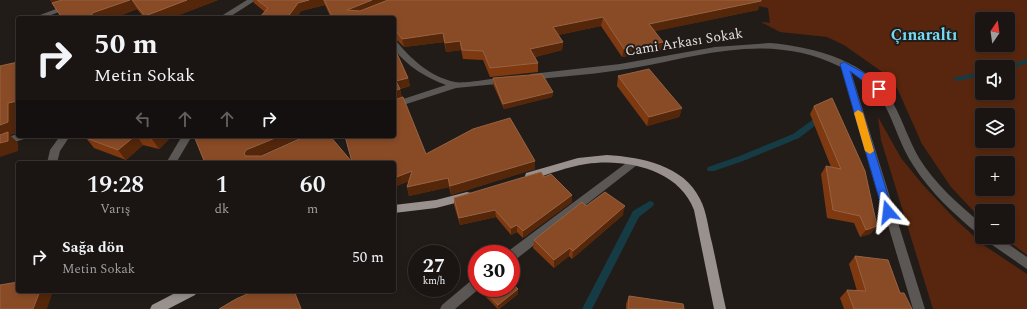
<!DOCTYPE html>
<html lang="tr">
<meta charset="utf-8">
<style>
:root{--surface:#1a1513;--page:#231e1c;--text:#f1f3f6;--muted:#9f9fa0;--line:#383433}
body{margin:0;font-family:Spectral,serif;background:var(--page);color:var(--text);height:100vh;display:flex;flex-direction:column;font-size:15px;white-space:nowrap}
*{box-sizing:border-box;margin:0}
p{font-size:13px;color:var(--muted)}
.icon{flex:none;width:22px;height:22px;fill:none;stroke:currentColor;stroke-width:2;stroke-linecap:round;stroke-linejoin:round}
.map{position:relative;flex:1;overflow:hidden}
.sheet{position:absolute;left:16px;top:161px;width:380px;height:132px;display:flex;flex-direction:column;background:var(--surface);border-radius:4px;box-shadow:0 2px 6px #0003,0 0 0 1px var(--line)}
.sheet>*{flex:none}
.hud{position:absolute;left:16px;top:16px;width:380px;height:122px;border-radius:4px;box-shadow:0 2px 6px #0003,0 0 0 1px var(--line);background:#1a1513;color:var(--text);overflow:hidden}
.needle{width:26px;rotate:13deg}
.controls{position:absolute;left:975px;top:12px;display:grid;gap:8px}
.controls a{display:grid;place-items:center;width:40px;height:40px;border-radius:4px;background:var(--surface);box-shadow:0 2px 6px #0003,0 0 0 1px var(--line);font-size:20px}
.speed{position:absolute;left:408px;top:245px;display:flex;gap:8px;font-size:20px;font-weight:700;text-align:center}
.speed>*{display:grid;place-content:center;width:52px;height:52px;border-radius:50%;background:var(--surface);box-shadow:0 2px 6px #0003,0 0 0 1px var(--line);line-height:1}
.speed small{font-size:10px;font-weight:400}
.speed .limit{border:6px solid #d22;background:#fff;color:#111}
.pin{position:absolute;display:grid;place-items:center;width:34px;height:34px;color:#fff;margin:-17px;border-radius:8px;box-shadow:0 2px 6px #0006}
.me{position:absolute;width:44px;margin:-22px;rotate:343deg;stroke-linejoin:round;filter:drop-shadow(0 0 3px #0008)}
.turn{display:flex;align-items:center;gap:14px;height:84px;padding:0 12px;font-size:18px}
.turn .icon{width:52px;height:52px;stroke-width:2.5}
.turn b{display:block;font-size:28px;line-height:34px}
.lanes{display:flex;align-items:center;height:38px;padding:0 12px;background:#0003;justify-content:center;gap:20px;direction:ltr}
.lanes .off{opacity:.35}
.eta{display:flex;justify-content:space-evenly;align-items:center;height:68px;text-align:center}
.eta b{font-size:24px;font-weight:600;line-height:28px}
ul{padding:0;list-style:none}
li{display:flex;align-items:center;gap:12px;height:56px;padding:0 12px}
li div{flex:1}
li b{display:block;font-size:15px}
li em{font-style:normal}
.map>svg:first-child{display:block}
.green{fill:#58260e;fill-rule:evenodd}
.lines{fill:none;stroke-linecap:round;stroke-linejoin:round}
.stream{fill:#153b45;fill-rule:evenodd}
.minor{fill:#5a5755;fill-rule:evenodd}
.major{fill:#98918e;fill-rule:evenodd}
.wall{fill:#7e3910}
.shaded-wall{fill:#54260a}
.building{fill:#894b26;stroke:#976243}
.route{fill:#2563eb;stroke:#184099}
.slow{fill:#f59e0b}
.labels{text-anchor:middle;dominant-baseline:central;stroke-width:4;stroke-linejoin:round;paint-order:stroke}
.street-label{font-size:14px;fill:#e5e0de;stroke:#221c19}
.quarter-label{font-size:16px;font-weight:bold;fill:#75d9f3;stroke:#221c19}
</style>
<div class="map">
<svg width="1027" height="309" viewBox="0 0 1027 309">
<rect width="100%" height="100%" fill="#221c19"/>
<!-- green -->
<path class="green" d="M751 0H1027V255L1003 237H1008V211H982V220L951 187 922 144 898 90 888 76 844 45 827 37 780 32 761 22 770 23 768 8 758 6ZM982 19H1008V45H982ZM982 67H1008V93H982ZM982 115H1008V141H982ZM982 163H1008V189H982Z
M878 117 901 158 923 185 956 220 985 246 1027 274V309H933L881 140Z"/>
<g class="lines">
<!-- stream -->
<path class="stream" d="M1027 59V63L1008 70V67H1005Z
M982 72V76L957 81 953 79 957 77Z
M822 113 825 114 826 116 825 118 799 138 743 161 714 171H708L707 169 708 167 737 157 793 134Z
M650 201 653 202 654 204 653 206 639 217 592 309H582L633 211Z"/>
<!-- minor -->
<path class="minor" d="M80 0H91L43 18H32Z
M247 0H256L228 18H218Z
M394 41 397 42C412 60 431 77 455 82 464 84 495 78 507 77L511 80 507 83 456 88 394 108V102L446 85C425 77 408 67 394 49Z
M770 43C815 47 869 61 893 103 903 121 909 141 919 158 935 184 959 205 982 224V236L978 234C954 214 930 192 913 165 889 127 894 98 851 72L925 309H913L841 67C770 32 706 55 633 68 599 74 565 76 531 80L527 77 531 74 620 64 715 47Z
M18 134V136H29L27 138 0 147V139Z
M60 136H70L60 151 57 163H47L50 150Z
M182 136H192L176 163H166Z
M633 158 637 159 638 162 637 165 515 260 511 261V254H506L507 252Z
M983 237H998L1027 257V269L985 240Z
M477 278V288H480L455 309H440L442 305 473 279Z"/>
<!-- major -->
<path class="major" d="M607 155C640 157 684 165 700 199 707 212 708 228 712 243 717 265 721 287 726 309H714L694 210C679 169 625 158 586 164 567 167 549 174 530 180L526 179 525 176 526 173 578 158Z
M467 192 471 193 472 196 471 199 436 208 394 213V205L436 200Z
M179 291H197L195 295 168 309H150L152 305Z"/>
</g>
<!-- wall -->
<path class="wall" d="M50 0H218L171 18H144L137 9 114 18H62Z
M253 0H761L758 10 655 31 661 50 622 57 601 26 558 35 563 42 562 50 535 57 538 63V72L490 77 483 60 463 59 461 50 446 52 444 42 404 47 398 41 394 40V18H331L325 5 301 11 296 18H259L265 12 254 3Z
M394 47 408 78 410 86 400 89 402 98 426 154 535 169 451 195 449 187 409 196 407 187 409 181 394 187V163H205L304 136 257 156 352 162Z
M618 76 682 108 679 117 647 126 617 86Z
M493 78 553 92 552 97 504 109 493 84Z
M814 106 877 226 870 234 860 237 854 223 827 218 821 174 826 166 831 167 810 114Z
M89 136H172L159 149 143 145 126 160 94 148 86 138Z
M544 177 572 202 523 238 517 232 511 235 496 217 460 225 454 205V198Z
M586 206 623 215 572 259 569 256 554 268 533 248 534 240Z
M855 256 900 293 912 309H844L840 298 847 290 857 291 849 264Z
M483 289H518V294L499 309H498L483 294Z
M629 296 684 309H626V304Z"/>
<!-- shaded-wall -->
<path class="shaded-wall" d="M50 0H76L56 8Z
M130 0H132L137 9 114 18H92V13Z
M187 0H218L171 18H146L145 16Z
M309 0H323L325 5 301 11 296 18H287L298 3Z
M372 0H395L350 18 347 10Z
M761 1 758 10 647 33 649 24Z
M603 17 601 26 553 36V27Z
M443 33 444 42 404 47 402 39Z
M460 41 461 50 446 52 445 43Z
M563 42 562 50 530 58V49Z
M663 42 661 50 622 57 624 49Z
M408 78 410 86 398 89 396 81Z
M400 89 402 98 394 101V91Z
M553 92 552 97 504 109 503 104Z
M18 101V114H17L18 133 10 135 18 143V151L0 157V125L8 103Z
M682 108 679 117 647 126 649 117Z
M135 136H137L143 145 126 160 118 150Z
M155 136H172L159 149 152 139Z
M280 136H304L250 159 249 163 244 154 246 150Z
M535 161V169L451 195 450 186Z
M412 171 414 179 394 187V178Z
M448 178 449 187 409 196 407 187Z
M572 195V202L523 238V231Z
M625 206 623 215 572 259 573 251Z
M495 210 496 217 460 225 459 218Z
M517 225V232L511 235V228Z
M877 226 870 234 860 237 866 230Z
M570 248 569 256 554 268V260Z
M518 289V294L498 309V305Z
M40 291H53L47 309H33Z
M294 291H295L302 309H301Z"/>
<!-- building -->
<path class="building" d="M62 0H130L92 13V18H62L52 3Z
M132 0H187L145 16Z
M257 0H309L298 3 287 18H259L268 8Z
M324 0H372L347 10 360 11 388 0H761V1L649 24 663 42 624 49 603 17 553 27 563 42 530 49 538 63 490 68 483 51 462 50 460 41 445 43 443 33 402 39 397 32H394V18H333Z
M394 47 408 78 396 81 400 89 394 91Z
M18 62V101L8 103V122L0 125V66Z
M649 69 682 108 649 117 618 76Z
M542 74 553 92 503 104 493 78Z
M403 97 426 154 473 129 510 118 535 161 450 186 448 178 407 187 412 171 394 178V163H205L194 136H280L246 150 244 154 246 156H261L306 136H330L352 162 345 136H394V100Z
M832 98 865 171 877 226 866 230 860 216 833 210 826 166 841 169 814 106Z
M8 132V141L0 143V135Z
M89 136H135L118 150 86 138Z
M141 136H155L152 139Z
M541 172 544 177 551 174 572 195 523 231 517 225 511 228 495 210 459 218 454 198Z
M605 192 625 206 573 251 570 248 554 260 534 240 582 202 586 206Z
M855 256 888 260 900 293H904L912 309H854L847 290 866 291Z
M18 282V291H40L33 309H0V285Z
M511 282 518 289 498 305 483 289 484 288H511Z
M254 291H294L301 309H219L236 299Z
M629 296 683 304 684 309H628Z"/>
<!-- route -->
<path class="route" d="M844 62 866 74 883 89 882 91H876L850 71 893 212 888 216 883 212 840 64Z"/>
<!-- slow -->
<path class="slow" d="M858 110 863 113 874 151 870 154 865 151 854 113Z"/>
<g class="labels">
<!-- street labels -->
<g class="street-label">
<text transform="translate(684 42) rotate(-9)">Cami Arkası Sokak</text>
</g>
<!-- quarter labels -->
<g class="quarter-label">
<text x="924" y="35">Çınaraltı</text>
</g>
</g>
</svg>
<div class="controls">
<a><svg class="needle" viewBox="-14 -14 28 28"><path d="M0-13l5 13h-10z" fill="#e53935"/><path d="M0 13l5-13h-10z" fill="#9f9fa0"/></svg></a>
<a><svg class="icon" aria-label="sound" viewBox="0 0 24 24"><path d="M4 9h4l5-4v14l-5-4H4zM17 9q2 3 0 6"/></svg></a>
<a><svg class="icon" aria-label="layers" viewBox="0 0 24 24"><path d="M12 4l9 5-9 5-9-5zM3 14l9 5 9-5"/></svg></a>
<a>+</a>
<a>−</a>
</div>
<div class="speed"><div>27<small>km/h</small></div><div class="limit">30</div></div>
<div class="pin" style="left:879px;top:89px;background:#d93025"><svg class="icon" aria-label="arrive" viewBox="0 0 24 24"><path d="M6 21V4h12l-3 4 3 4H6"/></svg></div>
<svg class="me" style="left:888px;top:212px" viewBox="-20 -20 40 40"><path d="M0-17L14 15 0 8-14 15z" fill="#2563eb" stroke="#fff" stroke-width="4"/></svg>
<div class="hud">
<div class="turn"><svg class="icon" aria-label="right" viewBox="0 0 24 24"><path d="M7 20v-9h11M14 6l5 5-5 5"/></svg><div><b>50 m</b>Metin Sokak</div></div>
<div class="lanes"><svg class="icon off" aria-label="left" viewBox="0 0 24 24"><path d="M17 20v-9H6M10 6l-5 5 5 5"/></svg><svg class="icon off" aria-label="ahead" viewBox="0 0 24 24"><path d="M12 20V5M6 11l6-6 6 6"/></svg><svg class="icon off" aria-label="ahead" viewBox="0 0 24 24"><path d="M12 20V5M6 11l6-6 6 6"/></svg><svg class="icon" aria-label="right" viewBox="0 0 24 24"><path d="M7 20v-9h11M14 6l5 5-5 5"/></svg></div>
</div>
<section class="sheet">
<div class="eta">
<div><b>19:28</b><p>Varış</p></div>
<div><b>1</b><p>dk</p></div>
<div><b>60</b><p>m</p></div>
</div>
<ul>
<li><svg class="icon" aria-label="right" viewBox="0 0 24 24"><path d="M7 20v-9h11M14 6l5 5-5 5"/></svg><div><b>Sağa dön</b><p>Metin Sokak</p></div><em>50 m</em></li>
</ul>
</section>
</div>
